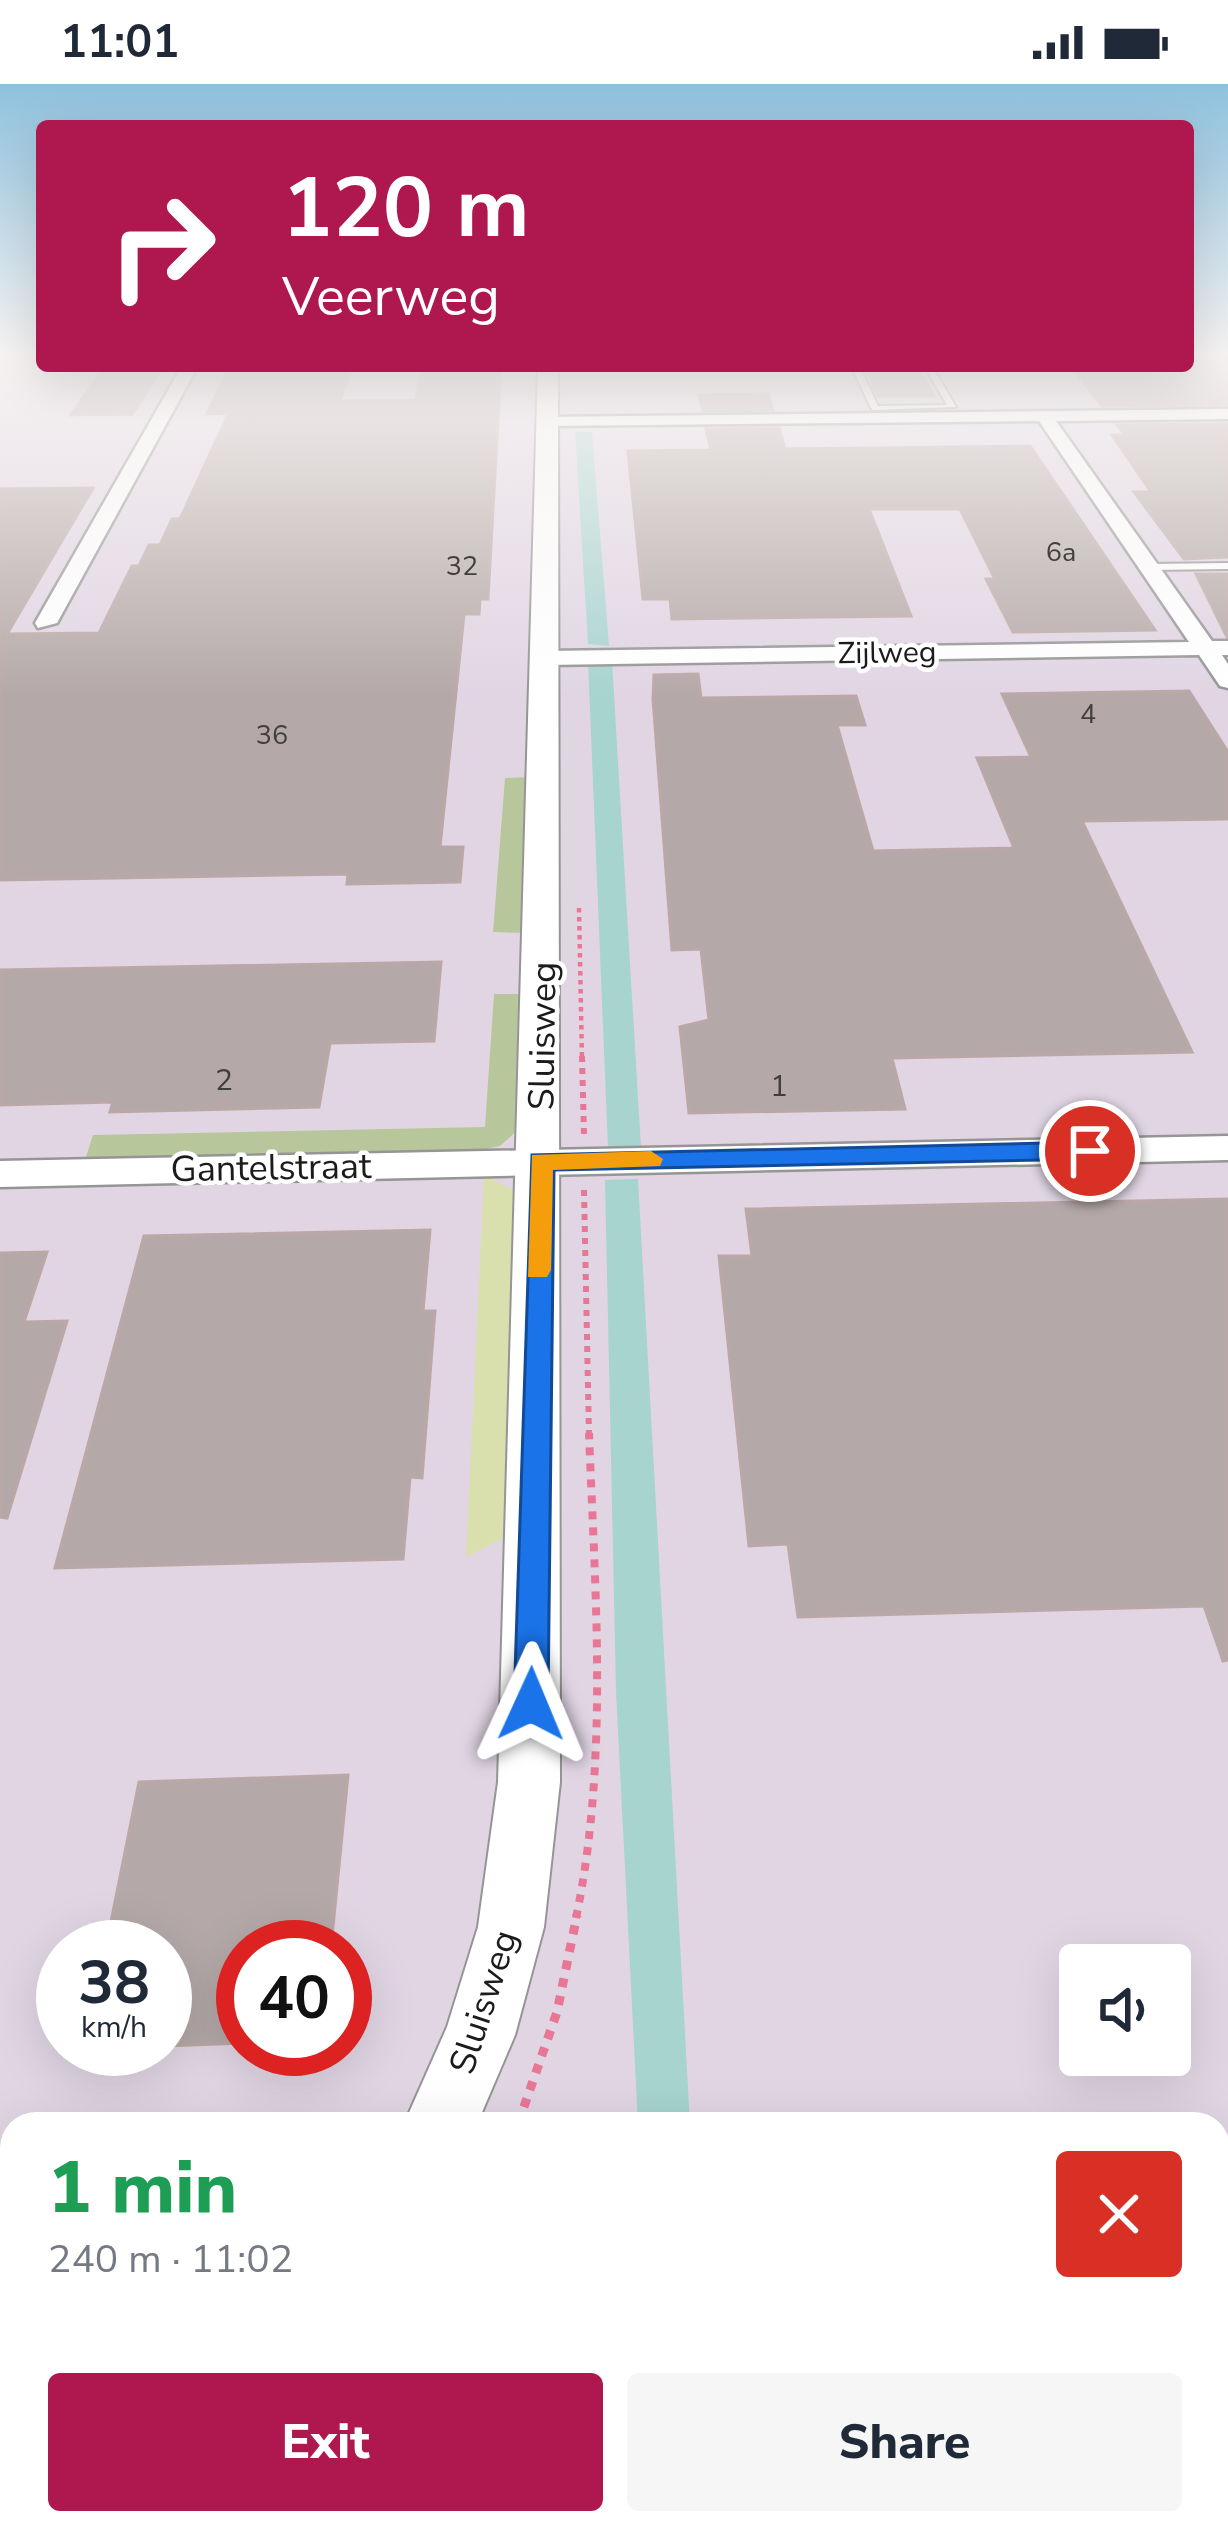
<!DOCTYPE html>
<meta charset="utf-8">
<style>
:root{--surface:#fff;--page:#f6f6f7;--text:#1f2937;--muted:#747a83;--accent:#af184f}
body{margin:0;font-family:"Nunito Sans",sans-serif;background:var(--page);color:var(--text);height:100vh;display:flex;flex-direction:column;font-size:45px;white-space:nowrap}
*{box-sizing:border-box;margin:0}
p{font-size:39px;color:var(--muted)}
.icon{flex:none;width:66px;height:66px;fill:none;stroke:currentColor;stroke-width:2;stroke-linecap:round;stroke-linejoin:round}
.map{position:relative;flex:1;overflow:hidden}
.sheet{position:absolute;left:0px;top:2028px;width:1230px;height:423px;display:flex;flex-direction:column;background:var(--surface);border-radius:36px 36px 0 0;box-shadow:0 12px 48px #0002}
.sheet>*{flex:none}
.top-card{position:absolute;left:36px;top:36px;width:1158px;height:252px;border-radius:12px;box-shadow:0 12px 48px #0002;background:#af184f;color:#fff;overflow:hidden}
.buttons{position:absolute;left:1059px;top:1860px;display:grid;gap:24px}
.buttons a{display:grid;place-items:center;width:132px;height:132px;border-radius:12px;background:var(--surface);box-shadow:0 12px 48px #0002;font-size:60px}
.speed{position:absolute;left:36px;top:1836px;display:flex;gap:24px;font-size:60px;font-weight:700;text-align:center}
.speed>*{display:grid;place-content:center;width:156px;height:156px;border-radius:50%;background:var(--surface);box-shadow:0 12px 48px #0002;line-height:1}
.speed small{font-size:30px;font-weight:400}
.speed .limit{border:18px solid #d22;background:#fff;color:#111}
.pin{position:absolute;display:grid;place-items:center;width:102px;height:102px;color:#fff;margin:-51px;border:6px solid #fff;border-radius:50%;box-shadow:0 3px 12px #0007}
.me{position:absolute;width:132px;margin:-66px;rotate:1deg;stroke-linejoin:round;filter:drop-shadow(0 0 9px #0008)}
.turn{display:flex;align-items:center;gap:42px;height:252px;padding:0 48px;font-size:54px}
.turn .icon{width:156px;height:156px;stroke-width:2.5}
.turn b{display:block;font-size:84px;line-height:102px}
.round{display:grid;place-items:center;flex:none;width:126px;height:126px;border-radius:12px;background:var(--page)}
.overview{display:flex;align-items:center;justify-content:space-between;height:204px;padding:0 48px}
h1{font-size:72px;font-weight:800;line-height:90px;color:#1e9e55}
.cta{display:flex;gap:24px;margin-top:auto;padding:24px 48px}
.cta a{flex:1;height:138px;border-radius:12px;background:var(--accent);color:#fff;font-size:48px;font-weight:800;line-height:138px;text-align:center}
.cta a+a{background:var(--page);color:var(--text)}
.status{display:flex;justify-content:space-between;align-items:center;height:84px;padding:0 60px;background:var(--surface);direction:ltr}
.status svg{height:33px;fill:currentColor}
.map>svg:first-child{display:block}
.industrial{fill:#e1d5e4;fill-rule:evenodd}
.grass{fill:#d9e0ad}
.forest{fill:#b8c69c}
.water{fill:#a7d4ce}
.building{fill:#b4a9a8;stroke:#bba8a6;stroke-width:3}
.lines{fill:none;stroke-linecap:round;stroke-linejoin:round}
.service-casing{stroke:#959595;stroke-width:4}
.minor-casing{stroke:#959595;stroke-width:5}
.tertiary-casing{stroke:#959595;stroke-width:4}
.path-far3{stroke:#e87795;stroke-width:4.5;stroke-dasharray:4.5 4.5;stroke-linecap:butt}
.path-far2{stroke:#e87795;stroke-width:6;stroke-dasharray:6 6;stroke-linecap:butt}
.path-far1{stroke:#e87795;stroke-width:8;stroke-dasharray:8 8;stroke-linecap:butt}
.path{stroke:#e87795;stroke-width:9;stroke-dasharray:9 9;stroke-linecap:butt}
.service{fill:#fff;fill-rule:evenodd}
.minor{fill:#fff;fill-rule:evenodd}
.tertiary{fill:#fff;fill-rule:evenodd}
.route{fill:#1a73e8;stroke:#114b97;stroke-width:3}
.slow{fill:#f59e0b}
.labels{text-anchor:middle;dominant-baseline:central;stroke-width:9;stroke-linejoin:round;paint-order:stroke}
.far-number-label{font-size:27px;fill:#413e3e}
.far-street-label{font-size:30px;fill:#1b1b1b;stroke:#fff}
.number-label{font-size:30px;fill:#413e3e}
.street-label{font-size:36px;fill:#1b1b1b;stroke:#fff}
</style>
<div class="status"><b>11:01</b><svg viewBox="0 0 49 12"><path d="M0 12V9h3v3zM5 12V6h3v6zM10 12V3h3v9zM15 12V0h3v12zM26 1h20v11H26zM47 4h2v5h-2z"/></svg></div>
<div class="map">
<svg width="1228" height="2450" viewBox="0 0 1228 2450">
<rect width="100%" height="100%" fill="#ece5e2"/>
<!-- industrial -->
<path class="industrial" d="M0 270H42V282H1188L1228 270V2450H0ZM63 1863H165V1965H63ZM243 1863H345V1965H243ZM1080 1881H1170V1971H1080ZM12 2040H1218V2439H12Z"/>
<!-- grass -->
<path class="grass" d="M484 1092 517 1107 514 1449 466 1473Z"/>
<!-- forest -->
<path class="forest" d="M531 693 525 849 493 848 505 694Z
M494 910H525L520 1044 500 1062 467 1069 85 1076 93 1051 485 1043Z"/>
<!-- water -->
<path class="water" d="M575 347 592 348 609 562 588 560Z
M588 577H612L641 1064H608Z
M638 1095 690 2040H638L616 1607 605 1096Z"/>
<!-- building -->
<path class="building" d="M1188 269H1228V321L1102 322 1070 282H1188Z
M105 282H164L132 330 71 331Z
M230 282H352L340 317 416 316 423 282H501L488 515H480L479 530H464L440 763H463L460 798 347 800 348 790 0 796V405L93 404 7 550 99 549 132 482H139L149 461H160L172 435H180L229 329 207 330Z
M864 282H917L934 312H878Z
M768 310 773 326 703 327 699 311Z
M1228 340V473L1184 475 1134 408H1151L1112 351H1125L1117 341Z
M779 344 785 365 1030 362 1155 546 1013 548 986 495H995L960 425H869L911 532 672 535 670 515H643L628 367 711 366 706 345Z
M1196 490H1228V553H1227Z
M698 590 701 614 856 612 865 641H837L873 767 1014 764 977 674 1031 673 1002 610 1189 607 1228 668V735L1082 737 1192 968 892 974 905 1025 689 1029 680 943 709 936 701 865 672 866 653 615 654 591Z
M441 878 434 957 330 959 319 1023 110 1028 113 1018 0 1021V886Z
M1228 1115V1576L1223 1577 1204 1522 798 1533 788 1460 749 1462 719 1172H752L746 1125Z
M430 1146 423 1227H435L422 1394 410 1393 403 1475 55 1484 144 1152Z
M47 1168 24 1238 67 1237 7 1434 0 1433V1169Z
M348 1691 331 1863H243V1959L165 1962V1863H106L139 1698Z"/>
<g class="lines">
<!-- service casing -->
<g class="service-casing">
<path id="service" d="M851 282H859L878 322 947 321 924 282H932L956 323 872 326Z
M1228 479V485L1149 486 1144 483 1149 480Z"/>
</g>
<!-- minor casing -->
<g class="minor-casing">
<path id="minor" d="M182 282H198L57 539 38 544 35 539Z
M1228 325V335L1056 337 1212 557H1228V571H1222L1228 580V604L1220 602 1199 571 547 581 535 574 547 567 1189 558 1039 337 548 342 542 333Z
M1228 1052V1076L0 1103V1077Z"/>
</g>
<!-- tertiary casing -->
<g class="tertiary-casing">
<path id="tertiary" d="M538 282H558L560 1698 544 1843 515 1951 477 2040H404L447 1943 478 1843 498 1698Z
M1218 2242H1228V2322H1218Z
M115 2439H204L200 2450H111Z"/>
</g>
<!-- path-far3 -->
<path class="path-far3" d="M579 824 582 975"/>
<!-- path-far2 -->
<path class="path-far2" d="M582 972 584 1050
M584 1106 589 1352"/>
<!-- path-far1 -->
<path class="path-far1" d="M576 1834C609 1677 595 1508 589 1349"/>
<!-- path -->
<path class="path" d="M518 2040 557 1928 577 1831
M253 2450 262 2439"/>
<!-- service -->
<use href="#service" class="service"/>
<!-- minor -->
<use href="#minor" class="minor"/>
<!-- tertiary -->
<use href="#tertiary" class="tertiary"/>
</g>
<!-- sky -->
<linearGradient id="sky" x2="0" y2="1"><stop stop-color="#8ec1de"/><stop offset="0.44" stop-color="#f6f3f2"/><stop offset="1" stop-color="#f6f3f2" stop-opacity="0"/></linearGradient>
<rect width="1228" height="612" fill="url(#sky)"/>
<!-- route -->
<path class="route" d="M1090 1058 1102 1067 1090 1075 554 1086 548 1620 543 1632 531 1637 519 1632 514 1620 532 1071Z"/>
<!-- slow -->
<path class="slow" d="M651 1067 663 1075 660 1082 553 1086 551 1186 547 1193H528L532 1071Z"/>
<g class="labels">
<!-- far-number labels -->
<g class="far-number-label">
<text x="1061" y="468">6a</text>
<text x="462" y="482">32</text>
<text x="1088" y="630">4</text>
<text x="272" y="651">36</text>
</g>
<!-- far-street labels -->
<g class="far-street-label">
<text transform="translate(887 569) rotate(-1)">Zijlweg</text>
</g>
<!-- number labels -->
<g class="number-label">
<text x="224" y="996">2</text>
<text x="779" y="1002">1</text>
</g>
<!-- street labels -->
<g class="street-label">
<text transform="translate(543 952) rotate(-89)">Sluisweg</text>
<text transform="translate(271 1084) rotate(-1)">Gantelstraat</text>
<text transform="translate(484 1918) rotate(-72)">Sluisweg</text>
</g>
</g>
</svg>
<div class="buttons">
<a><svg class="icon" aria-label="sound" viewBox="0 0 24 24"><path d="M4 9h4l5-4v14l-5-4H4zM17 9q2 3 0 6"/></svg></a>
</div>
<div class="speed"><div>38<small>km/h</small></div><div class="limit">40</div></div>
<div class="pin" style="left:1090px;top:1067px;background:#d93025"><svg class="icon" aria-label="arrive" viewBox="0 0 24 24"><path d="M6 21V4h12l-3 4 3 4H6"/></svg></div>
<svg class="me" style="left:531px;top:1620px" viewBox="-20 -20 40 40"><path d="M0-17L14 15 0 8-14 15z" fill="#1a73e8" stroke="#fff" stroke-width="4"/></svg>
<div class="top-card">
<div class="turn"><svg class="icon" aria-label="right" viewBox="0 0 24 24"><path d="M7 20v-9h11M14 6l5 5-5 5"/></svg><div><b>120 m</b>Veerweg</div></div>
</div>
<section class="sheet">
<div class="overview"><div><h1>1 min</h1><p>240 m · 11:02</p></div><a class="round" style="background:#d93025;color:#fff"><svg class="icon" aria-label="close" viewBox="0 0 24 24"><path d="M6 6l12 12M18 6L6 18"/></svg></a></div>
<div class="cta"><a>Exit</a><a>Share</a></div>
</section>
</div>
